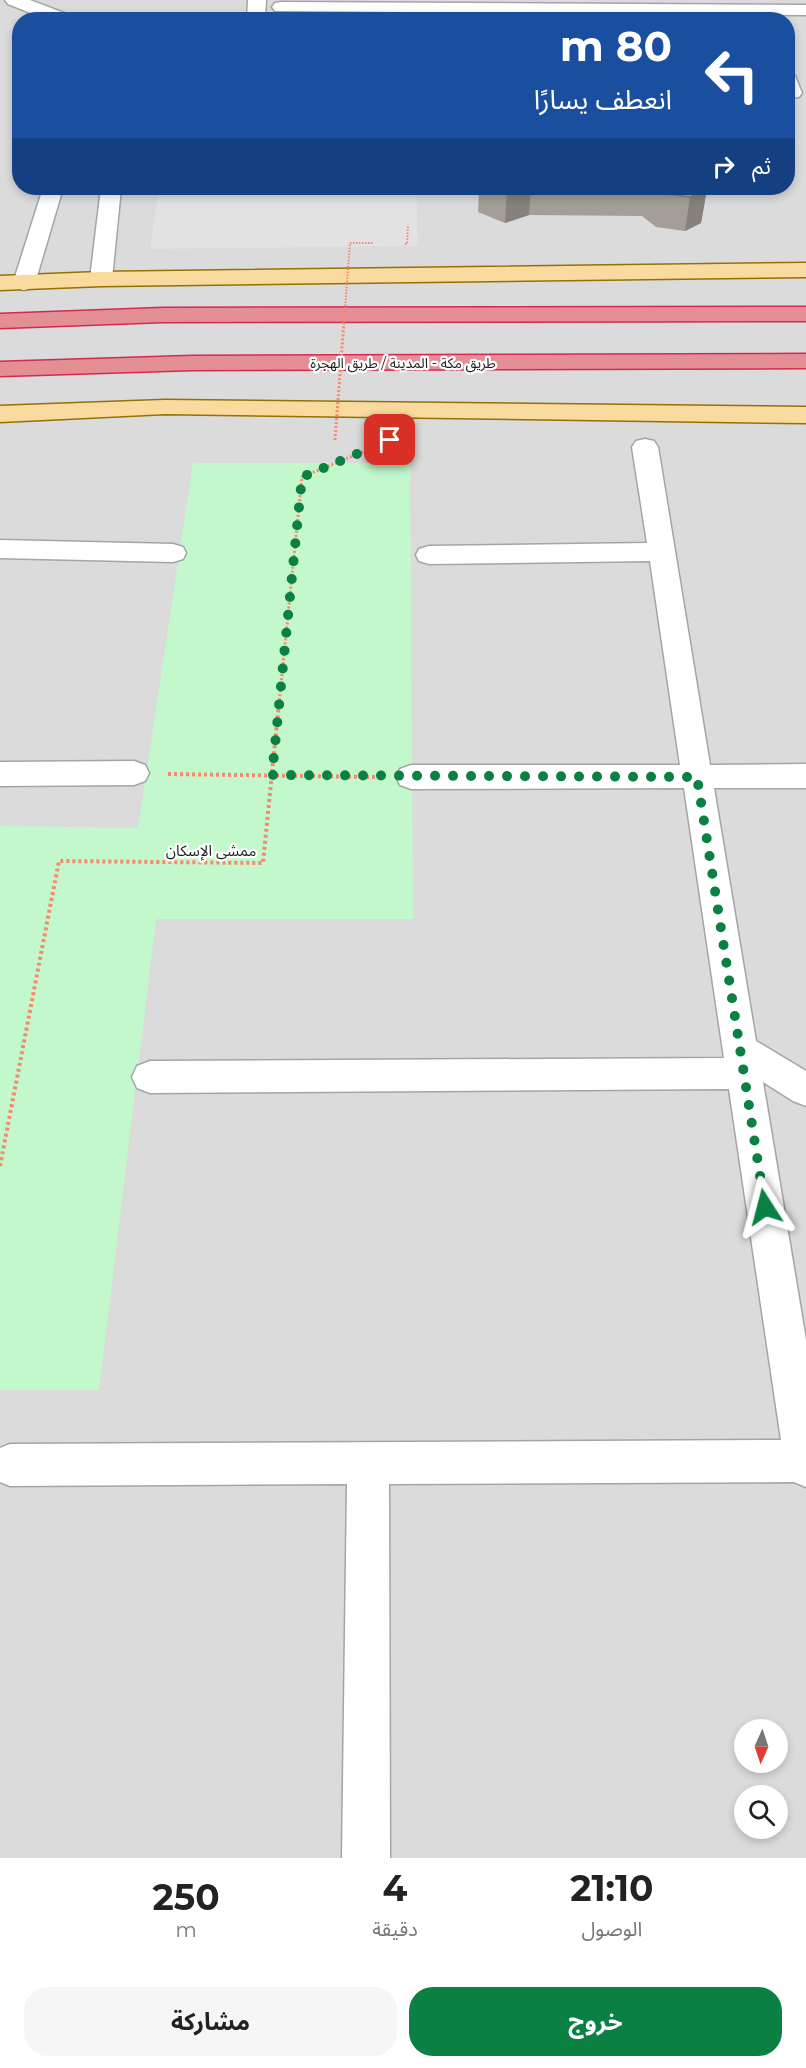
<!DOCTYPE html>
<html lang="ar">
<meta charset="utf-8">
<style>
:root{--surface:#fff;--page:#f6f6f6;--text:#222;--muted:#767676;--accent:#0b8043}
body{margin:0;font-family:Montserrat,"Noto Sans Arabic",sans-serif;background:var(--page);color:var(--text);direction:rtl;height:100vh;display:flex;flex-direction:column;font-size:22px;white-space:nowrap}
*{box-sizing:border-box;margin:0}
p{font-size:20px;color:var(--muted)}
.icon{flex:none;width:33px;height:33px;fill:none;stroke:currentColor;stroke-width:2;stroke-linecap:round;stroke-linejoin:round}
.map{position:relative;height:1858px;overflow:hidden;direction:ltr}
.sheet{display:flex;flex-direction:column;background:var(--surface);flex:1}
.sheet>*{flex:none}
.top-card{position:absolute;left:12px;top:12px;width:783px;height:183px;border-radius:24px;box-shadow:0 3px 9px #0003;direction:rtl;background:#1a4fa0;color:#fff;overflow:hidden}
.needle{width:39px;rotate:183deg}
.fabs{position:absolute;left:734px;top:1719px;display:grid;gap:12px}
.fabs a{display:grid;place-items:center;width:54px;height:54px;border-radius:50%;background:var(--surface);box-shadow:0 3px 9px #0003;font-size:30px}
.pin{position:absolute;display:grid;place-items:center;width:51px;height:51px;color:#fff;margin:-26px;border-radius:12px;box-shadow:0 3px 9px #0006}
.me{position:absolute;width:66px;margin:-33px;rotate:351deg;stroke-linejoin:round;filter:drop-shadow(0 0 4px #0008)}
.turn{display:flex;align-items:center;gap:21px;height:126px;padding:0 24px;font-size:27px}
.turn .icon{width:78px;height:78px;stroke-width:2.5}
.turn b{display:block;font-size:42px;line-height:51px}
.then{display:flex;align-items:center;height:57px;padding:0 24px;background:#0003;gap:12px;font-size:22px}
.eta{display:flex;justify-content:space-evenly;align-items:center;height:102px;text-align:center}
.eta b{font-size:36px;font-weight:700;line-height:42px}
.cta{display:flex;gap:12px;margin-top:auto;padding:12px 24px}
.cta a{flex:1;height:69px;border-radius:24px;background:var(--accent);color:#fff;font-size:24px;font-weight:700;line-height:69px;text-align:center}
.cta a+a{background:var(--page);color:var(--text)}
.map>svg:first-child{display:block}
.residential{fill:#dcdbdb;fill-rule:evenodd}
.park{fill:#c2f8cb}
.parking{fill:#e2e2e2}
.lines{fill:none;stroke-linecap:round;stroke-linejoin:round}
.minor-casing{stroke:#a5a5a5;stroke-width:3}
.major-casing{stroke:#937204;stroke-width:3}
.highway-casing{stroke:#d52953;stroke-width:3}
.path-far2{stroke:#f6896e;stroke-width:2;stroke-dasharray:1.5 1.5;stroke-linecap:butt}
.path-far1{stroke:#f6896e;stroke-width:3;stroke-dasharray:2 2;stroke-linecap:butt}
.path{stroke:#f6896e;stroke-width:4;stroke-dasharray:3 3;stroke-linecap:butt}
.minor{fill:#fff;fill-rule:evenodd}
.major{fill:#f9db9f;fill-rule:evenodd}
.highway{fill:#e48e95;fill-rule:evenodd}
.path-bridge-far1{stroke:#f6896e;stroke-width:2;stroke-dasharray:1.5 1.5;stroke-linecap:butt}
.path-bridge{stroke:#f6896e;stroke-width:3;stroke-dasharray:2 2;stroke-linecap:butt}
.wall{fill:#a49e98}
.shaded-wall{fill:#86817c}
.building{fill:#bfb8b1;stroke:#86817c;stroke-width:1.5}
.route{stroke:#0b8043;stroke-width:10;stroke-dasharray:0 18}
.labels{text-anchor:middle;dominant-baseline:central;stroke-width:4.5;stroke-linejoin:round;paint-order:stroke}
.far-street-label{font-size:14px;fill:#1e1e1e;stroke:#fff}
.street-label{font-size:15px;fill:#1e1e1e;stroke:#fff}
</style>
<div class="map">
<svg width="806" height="1858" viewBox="0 0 806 1858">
<rect width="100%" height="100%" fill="#efece4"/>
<!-- residential -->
<path class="residential" d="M0 0H806V1858H0ZM20 20H788V188H20ZM744 1730H777V1762H744ZM744 1796H777V1828H744Z"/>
<!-- park -->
<path class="park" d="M193 463H410L413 919H156L99 1390H0V826L138 828Z"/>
<!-- parking -->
<path class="parking" d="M159 188H416L418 246 150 249Z"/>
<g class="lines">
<!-- minor casing -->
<g class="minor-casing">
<path id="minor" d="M5 0H30L72 16 75 20H48L8 4Z
M248 0H266L265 20H247Z
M281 2 806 5V15L275 11 272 7 275 3Z
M788 74 795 76 802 93 799 97 788 98Z
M43 188H63L35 283 32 288 24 290 16 288 13 283Z
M101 188H121L112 279 109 284 101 286 93 284 90 279Z
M645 439 654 441 658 447 710 765 806 764V788H714L756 1041 806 1071V1106L793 1101 763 1082 806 1340V1487L794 1482 389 1484 390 1858H342L347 1484 10 1486 0 1482V1448L10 1444 781 1440 729 1089 150 1093 137 1088 132 1077 137 1066 150 1061 724 1058 684 788 411 789 400 785 396 777 400 769 411 765H680L650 561 429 564 419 561 416 555 419 549 429 546 647 543 632 447 636 441Z
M0 540 173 544 183 547 186 553 183 559 173 562 0 558Z
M134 761 145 765 149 773 145 781 134 785 0 786V762Z"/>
</g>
<!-- major casing -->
<g class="major-casing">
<path id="major" d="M806 263V277L101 286 0 290V276L101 272Z
M165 400 806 407V423L165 414 0 422V406Z"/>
</g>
<!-- highway casing -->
<g class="highway-casing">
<path id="highway" d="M806 307V321L163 322 0 328V314L163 308Z
M806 354V368L192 370 0 376V362L192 356Z"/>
</g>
<!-- path-far2 -->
<path class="path-far2" d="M350 243H373
M405 244H407L408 225"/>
<!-- path-far1 -->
<path class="path-far1" d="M279 704 302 477 389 441"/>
<!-- path -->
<path class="path" d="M168 774 377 777
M0 1166 59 861 263 863 279 703"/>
<!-- minor -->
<use href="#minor" class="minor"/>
<!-- major -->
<use href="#major" class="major"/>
<!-- highway -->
<use href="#highway" class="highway"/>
<!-- path-bridge-far1 -->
<path class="path-bridge-far1" d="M345 309 350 243"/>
<!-- path-bridge -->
<path class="path-bridge" d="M335 440 345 308"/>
</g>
<!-- wall -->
<path class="wall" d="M479 188H707V189L701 223 685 231 656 227 642 216 529 215 505 223 478 212Z"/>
<!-- shaded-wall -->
<path class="shaded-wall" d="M514 188H531L529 215 505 223 507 190Z
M707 189 701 223 685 231 690 197Z"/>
<!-- building -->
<path class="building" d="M502 188H514L507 190Z
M654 188H707V189L690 197 661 193Z"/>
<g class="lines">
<!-- route -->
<path class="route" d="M390 440 302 477 272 775 697 777 765 1207"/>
</g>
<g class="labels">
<!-- far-street labels -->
<g class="far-street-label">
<text x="403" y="363">طريق مكة - المدينة / طريق الهجرة</text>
</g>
<!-- street labels -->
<g class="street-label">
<text x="211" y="850">ممشى الإسكان</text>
</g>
</g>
</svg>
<div class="fabs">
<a><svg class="needle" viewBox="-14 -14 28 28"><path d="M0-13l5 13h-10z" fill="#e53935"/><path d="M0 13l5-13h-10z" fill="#767676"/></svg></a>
<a><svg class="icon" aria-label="search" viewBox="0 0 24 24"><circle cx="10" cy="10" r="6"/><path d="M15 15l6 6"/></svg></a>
</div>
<div class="pin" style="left:390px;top:440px;background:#d93025"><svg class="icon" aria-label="arrive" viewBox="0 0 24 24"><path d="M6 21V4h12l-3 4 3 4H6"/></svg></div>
<svg class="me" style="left:765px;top:1207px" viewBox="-20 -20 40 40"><path d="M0-17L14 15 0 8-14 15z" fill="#0b8043" stroke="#fff" stroke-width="4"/></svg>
<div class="top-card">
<div class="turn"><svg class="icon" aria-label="left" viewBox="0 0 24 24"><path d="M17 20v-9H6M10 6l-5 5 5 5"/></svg><div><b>80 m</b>انعطف يسارًا</div></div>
<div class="then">ثم<svg class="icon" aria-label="right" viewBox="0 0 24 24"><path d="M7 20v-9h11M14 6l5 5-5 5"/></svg></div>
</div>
</div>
<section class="sheet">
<div class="eta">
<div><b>21:10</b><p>الوصول</p></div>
<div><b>4</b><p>دقيقة</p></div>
<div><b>250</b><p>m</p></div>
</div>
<div class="cta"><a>خروج</a><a>مشاركة</a></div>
</section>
